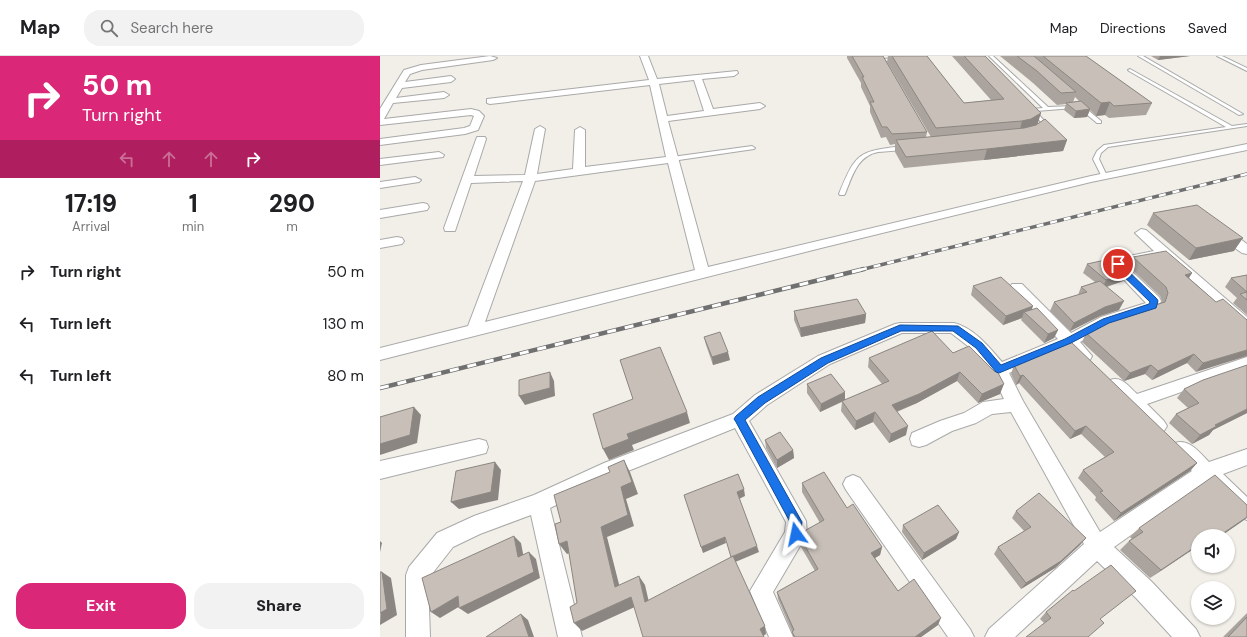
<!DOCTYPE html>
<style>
:root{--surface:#fff;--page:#f2f2f2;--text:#202124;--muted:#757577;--line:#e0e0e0;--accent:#db2777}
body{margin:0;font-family:"DM Sans",sans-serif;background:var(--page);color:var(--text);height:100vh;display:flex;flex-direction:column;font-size:15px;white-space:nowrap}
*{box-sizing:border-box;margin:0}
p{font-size:13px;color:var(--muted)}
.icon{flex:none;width:22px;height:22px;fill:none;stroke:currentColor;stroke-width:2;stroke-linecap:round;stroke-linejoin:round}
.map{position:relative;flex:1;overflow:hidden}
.panel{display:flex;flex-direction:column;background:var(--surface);width:380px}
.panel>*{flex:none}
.banner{background:#db2777;color:#fff;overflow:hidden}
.controls{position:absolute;left:811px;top:473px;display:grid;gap:8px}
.controls a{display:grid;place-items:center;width:44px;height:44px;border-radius:50%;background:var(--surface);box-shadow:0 1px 3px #0004;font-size:20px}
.pin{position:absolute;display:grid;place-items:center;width:34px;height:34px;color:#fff;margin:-17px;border:2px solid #fff;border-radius:50%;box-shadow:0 1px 4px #0007}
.me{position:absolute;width:44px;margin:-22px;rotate:348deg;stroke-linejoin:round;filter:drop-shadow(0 0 3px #0008)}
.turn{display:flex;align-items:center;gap:14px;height:84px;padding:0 16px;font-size:18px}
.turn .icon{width:52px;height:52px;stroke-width:2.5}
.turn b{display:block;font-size:28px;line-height:34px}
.lanes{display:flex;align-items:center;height:38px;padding:0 16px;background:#0003;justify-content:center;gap:20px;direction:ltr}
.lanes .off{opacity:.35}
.eta{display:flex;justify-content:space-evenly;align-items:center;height:68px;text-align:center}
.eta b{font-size:24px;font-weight:800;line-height:28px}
.cta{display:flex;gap:8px;margin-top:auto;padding:8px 16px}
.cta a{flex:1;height:46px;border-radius:16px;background:var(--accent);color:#fff;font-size:16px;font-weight:800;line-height:46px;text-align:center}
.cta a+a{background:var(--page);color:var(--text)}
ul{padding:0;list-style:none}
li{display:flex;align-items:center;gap:12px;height:52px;padding:0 16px}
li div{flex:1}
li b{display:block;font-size:15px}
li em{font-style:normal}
header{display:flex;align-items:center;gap:24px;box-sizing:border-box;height:56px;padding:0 20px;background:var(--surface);border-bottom:1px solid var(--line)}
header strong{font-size:19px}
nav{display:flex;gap:22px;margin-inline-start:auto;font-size:14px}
.search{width:280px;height:36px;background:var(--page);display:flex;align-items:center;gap:10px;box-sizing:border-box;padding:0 14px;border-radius:16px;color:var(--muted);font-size:15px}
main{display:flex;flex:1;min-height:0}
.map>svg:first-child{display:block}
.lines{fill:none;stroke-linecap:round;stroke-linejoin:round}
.lane-casing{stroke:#a9a9a9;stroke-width:2}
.street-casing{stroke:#a9a9a9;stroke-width:2}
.lane{fill:#fff;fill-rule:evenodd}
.street{fill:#fff;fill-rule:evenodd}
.rail-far1-casing{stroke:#707070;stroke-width:3.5}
.rail-casing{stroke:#707070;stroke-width:4.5}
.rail-far1{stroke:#fff;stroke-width:2.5;stroke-dasharray:7;stroke-linecap:butt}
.rail{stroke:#fff;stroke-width:3;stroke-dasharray:9;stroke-linecap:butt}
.wall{fill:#aba49e;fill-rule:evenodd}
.shaded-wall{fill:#8b8681}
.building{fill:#c7bfb8;stroke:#8b8681}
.route{fill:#1a73e8;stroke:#114b97}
</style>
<header>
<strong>Map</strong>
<div class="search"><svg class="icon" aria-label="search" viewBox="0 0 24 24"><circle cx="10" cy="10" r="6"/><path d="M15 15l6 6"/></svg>Search here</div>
<nav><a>Map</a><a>Directions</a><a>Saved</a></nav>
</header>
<main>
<section class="panel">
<div class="banner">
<div class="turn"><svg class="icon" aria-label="right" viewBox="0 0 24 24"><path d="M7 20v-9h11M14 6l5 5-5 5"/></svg><div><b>50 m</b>Turn right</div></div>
<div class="lanes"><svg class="icon off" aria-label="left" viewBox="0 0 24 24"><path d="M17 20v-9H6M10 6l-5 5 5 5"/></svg><svg class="icon off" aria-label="ahead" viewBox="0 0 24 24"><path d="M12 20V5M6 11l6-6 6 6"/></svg><svg class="icon off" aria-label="ahead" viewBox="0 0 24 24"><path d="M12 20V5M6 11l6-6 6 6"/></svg><svg class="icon" aria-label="right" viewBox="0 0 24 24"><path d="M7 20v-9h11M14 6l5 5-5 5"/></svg></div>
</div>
<div class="eta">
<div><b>17:19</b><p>Arrival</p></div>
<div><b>1</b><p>min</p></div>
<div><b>290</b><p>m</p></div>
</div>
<ul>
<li><svg class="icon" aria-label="right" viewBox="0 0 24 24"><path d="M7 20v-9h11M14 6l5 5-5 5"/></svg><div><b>Turn right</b></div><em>50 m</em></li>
<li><svg class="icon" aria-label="left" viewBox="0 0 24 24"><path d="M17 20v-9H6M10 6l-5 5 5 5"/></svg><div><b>Turn left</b></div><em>130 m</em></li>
<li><svg class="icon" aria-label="left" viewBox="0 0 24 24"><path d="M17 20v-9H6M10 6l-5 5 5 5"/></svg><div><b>Turn left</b></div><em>80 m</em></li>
</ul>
<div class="cta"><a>Exit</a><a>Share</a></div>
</section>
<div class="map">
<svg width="867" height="581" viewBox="0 0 867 581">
<rect width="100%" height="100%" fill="#f2efe9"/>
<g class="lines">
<!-- lane casing -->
<g class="lane-casing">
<path id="lane" d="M528 0H540L505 5 509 12 507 13 501 5 504 3Z
M609 0H613L668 51 694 50 696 51 694 52 656 55 665 66V70L662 74H658L657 73 661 70V66L650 54 652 53 663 52Z
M758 0H763L863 58 859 59Z
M837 0H842L867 12V15Z
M750 13 852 70 867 68V70L728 91 721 97 719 103 727 120 722 121 713 103 717 95 724 89 846 71 749 15 748 14Z
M699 50H703L721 65V67H717L699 52Z
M372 90 375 92 374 93 292 105 289 103 292 101Z
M524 90 526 91V93C517 95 507 95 498 96 477 100 472 121 465 138L464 139H460L459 138C476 96 479 95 524 90Z"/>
</g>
<!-- street casing -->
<g class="street-casing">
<path id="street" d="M110 0 117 2 113 4 42 14 30 18 25 26 71 20 75 23 71 26 22 32 16 42 64 36 69 39 64 42 13 47 4 63 91 53 99 55 104 60 98 74 85 78 0 89V83L84 72 90 70 94 60 91 59 0 69V53L24 14 41 9Z
M260 0H268L277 23 357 15 358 17 354 20 322 23 333 53 380 47 385 50 380 53 288 65 328 211 711 120 867 88V94L711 126 441 192 0 304V292L88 270 143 125 91 127 75 175H65L64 172 97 81H105L106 83 94 120 145 119 155 73 160 70 165 73 157 118 193 113 195 74 200 71 205 74V111L286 101 270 29 110 48 107 47V43L269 24ZM314 24 324 55 287 60 279 28ZM288 107 315 214 105 266 155 125Z
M59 96 64 99 63 101 0 109V103Z
M35 121 41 124 39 126 0 132V126Z
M43 147 47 148 49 151 47 154 0 162V154Z
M842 172 847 173 867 188V198L862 197 837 179 836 176Z
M761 173 766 174 867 261V274L862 273 779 200 778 202 745 209 779 241 781 245 778 254 731 269 700 286 712 300 710 304C699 308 694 300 687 292L629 317 643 345 720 476 812 415 795 399 793 393 795 387C809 382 820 397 829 406L867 393V409L843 418 867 441V464L860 461 825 427 734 491 772 526 816 573 820 581H792L756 542 717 505 635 581H605L609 573 704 488 631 356 612 358 596 367 572 375 546 389 539 391 532 389 530 383 532 377 560 365 584 357 603 346 624 343 612 318 593 294 571 277H522L450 308 387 349 369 365 426 465 427 478 423 485 393 536 413 581H389L370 535 405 476 406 466 355 372 238 419 170 452 202 581H178L151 459 100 478 73 491 48 523 50 581H26V519L29 511 57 477 94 460 154 439 224 407 353 358 375 339 438 300 515 268 520 267H574C594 272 609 291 622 306L678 283 632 234 630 231 632 228H642L691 277 721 261 766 247 730 209 734 203 774 195 755 177Z
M17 181 22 182 24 185 22 188 0 192V184Z
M867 301V313L767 348 784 365 787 370 784 375 778 378 772 375 730 334 727 329 730 324C742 320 748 330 757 338Z
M99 383 106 385 108 391 106 397 0 423V405Z
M473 419 480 422 590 573 594 581H568L466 434 463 428 466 422Z"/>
</g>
<!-- lane -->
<use href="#lane" class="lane"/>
<!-- street -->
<use href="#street" class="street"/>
<!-- rail-far1 casing -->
<g class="rail-far1-casing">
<path id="rail-far1" d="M480 214 867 118"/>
</g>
<!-- rail casing -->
<g class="rail-casing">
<path id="rail" d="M0 332 484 213"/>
</g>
<!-- rail-far1 -->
<use href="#rail-far1" class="rail-far1"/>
<!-- rail -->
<use href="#rail" class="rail"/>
</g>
<!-- wall -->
<path class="wall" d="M467 0H503L547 76 546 81H551L507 6 508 0H547L584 47 611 44 572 0H605L658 68 687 84 683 95 604 104 524 112 515 96V88L510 89 506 81 501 82 490 56V50L481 31V27L467 2Z
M620 0H706L772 47 766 59 729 62 725 59 716 60 710 54 707 61 694 62 684 54 686 48 677 49 653 27ZM695 41 699 45 693 46Z
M771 0H810L778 4Z
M773 157 854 195 809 204 767 169Z
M753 201 812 217 809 222 836 246 867 264 816 316 807 307 772 324 765 318 744 325 702 286 706 277 782 246V245L780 240 748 210Z
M707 208 743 225 727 231 739 254 720 260 690 275 670 255 674 246 698 239 701 231 715 226 703 217Z
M867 219V259L853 247 857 242 845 231 851 222Z
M593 230 652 253 678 274 674 282 664 287 641 264 642 262 623 269 591 239Z
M414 255 486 258 485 267 421 281 414 264Z
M324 281 350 304 333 309 326 289Z
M680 290 817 407 810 415 734 465 715 444 716 441 698 422 703 414 725 401 701 378 690 383 639 327 636 329 631 318 634 309 679 292Z
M573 297 620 338 598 347 577 325 537 347 517 356 526 379 509 387 493 366 475 374 461 355 462 346 440 356 427 337V328L465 336V344L502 328 488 311 489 302Z
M867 309V357L833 374 829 379 812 388 789 367 796 358 808 352 797 342 804 333Z
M385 384 413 394 414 402 397 412 386 392Z
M422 427 467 452 502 491 500 499 495 502 518 535 558 569 541 581H413L412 576 398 543 397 536 435 515 421 491V483L440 467 422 436Z
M636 455 706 482 700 489 675 512 641 533 614 498 618 491 644 475 632 462Z
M864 464 841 480H818V490L770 522 740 494 749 485 752 483 750 481 759 472Z
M523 469 579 476 576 483 542 504 522 476Z
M694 535H756L747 542 664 567 660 563 666 556Z
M867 557V581H843Z"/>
<!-- shaded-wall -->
<path class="shaded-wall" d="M780 0H810L778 4Z
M730 46 725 59 716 60 721 47Z
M710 53 707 61 694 62 696 55Z
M661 57 657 70 639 78 642 65Z
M687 84 683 95 604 104 607 93Z
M863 182 854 195 809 204 816 192Z
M748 217 743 225 722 232 726 224Z
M812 217 806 226 805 219Z
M744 245 739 254 720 260 690 275 694 267 725 251Z
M653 250 650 259 644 256 642 262 623 269 626 260Z
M486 258 485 267 421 281 420 272Z
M678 274 674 282 664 287 668 278Z
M867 294V300L816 316 823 307Z
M348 296 350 304 333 309 332 301Z
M814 298 807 307 772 324 778 315Z
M771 309 765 318 744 325 750 317Z
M170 316 174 325 175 340 145 349 139 340Z
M580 316 577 325 537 347 510 358 512 349Z
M643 319 639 327 636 329 640 320Z
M624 328 620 338 598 347 602 338Z
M465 336V344L440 356 441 348Z
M34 351 41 359 37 387 0 399V388Z
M867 353V357L833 374 829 379 812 388 820 379 835 369Z
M307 356 310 367 252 389 254 394 229 404 223 393 247 378Z
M495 356 493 366 475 374 476 365Z
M528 370 526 379 509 387 511 378Z
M706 370 701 378 690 383 695 375Z
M413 394 414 402 397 412V404Z
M244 404 250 416 258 438 246 443 254 470 227 481 242 540 235 531 221 471Z
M115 406 121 414 118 444 79 453 71 446Z
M817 407 810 415 734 465 741 457Z
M364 433 365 440 359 443 357 436Z
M867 461V462L864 464 841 480H839Z
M579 476 576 483 542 504 544 497Z
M134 480 141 487 145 508 138 501Z
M345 481 346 487 323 497 321 491Z
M706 482 700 489 675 512 641 533 646 527Z
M0 485 2 487 0 496Z
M187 485 195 495 187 498 179 488Z
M818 489V490L770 522 781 514Z
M377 490 379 496 353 507 351 501Z
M502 491 500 499 490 505 491 497Z
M149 496 156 503 160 522 88 558 79 552Z
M2 516 11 522 17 559 0 569Z
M259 520 265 529 271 555 265 546Z
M78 540 87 546 60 562 51 556Z
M251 541 257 550 202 575 194 567Z
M141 558 148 564 154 581H149Z
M561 562 558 569 541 581H535Z
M385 570 386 578 382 581 380 573Z"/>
<!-- building -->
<path class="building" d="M472 0H503L547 76 512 78 507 71H502L490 46H494L482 21H484Z
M512 0H547L584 47 624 43 584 0H605L661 57 651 63 642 65 556 72Z
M637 0H654L696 36 681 37 657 15Z
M663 0H706L772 47 734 50 730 46 721 47Z
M701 45 710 53 696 55 686 47Z
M665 63 687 84 607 93 526 101 516 84 644 72 656 69Z
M817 149 863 182 816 192 773 157Z
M786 195 812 217 805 219 836 246 843 243 867 264V294L823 307 814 298 778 315 771 309 750 317 706 277 737 261 785 246 788 237 786 231 753 201Z
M734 202 748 217 726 224 707 208Z
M867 219V236L851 222Z
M621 221 653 250 626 260 593 230Z
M720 225 744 245 725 251 694 267 674 246 707 236 701 231Z
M867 236V244L860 238Z
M477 243 486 258 420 272 414 255Z
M657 252 678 274 668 278 644 256Z
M552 275 573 297 589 290 615 316 617 315 624 328 602 338 580 316 539 338 512 349 528 370 511 378 495 356 476 365 462 345 509 325 489 302Z
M340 276 348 296 332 301 324 281Z
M690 285 817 407 741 457 720 436 723 435 703 414 734 396 706 370 695 375 643 319 640 320 634 309 681 291 680 290Z
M280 291 307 356 247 378 249 383 223 393 213 358 253 343 240 304Z
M867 309V353L835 369 837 370 820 379 796 358 819 347 804 333 823 324Z
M170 316V332L139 340V324Z
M451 318 465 336 441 348 427 328Z
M34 351 30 379 0 388V361Z
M400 376 413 394 397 404 385 384Z
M244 404 252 426 241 431 248 459 221 471 235 531 259 520 265 546 353 500 385 570 380 573 384 581H263L251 541 194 567 190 551 197 547 187 485 179 488 175 468 181 466 174 439 230 416 228 411Z
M115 406 111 436 71 446 76 415Z
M444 416 467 452 473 448 502 491 491 497 518 535 534 523 561 562 535 581H415L412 576 414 574 397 536 438 513 421 483 426 474 444 464 422 427Z
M358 418 364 433 357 436 377 490 351 501 345 481 321 491 304 439Z
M835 419 867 449V461L839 480H818V489L781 514 749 485 763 476 759 472Z
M659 437 706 482 681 505 646 527 618 491 651 471 636 455Z
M558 449 579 476 544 497 523 469Z
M134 480 138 501 149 496 154 516 79 552 78 540 51 556 42 522Z
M731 509 756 535 720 563 724 567 708 581H646L671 562 666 556 693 534 694 535Z
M0 516H2L7 553 0 557Z
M141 558 149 581H106Z
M867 561V581H848Z"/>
<!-- route -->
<path class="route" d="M738 205 777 243 778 245 776 252 729 267 691 287 619 317 616 316 596 292 573 275H521L448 307 385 347 365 364 422 466 420 482 416 483 412 482 410 466 356 366 354 363 356 360 378 341 441 302 520 269 578 270 602 287 621 309 685 283 723 263 769 248 770 246 734 211V208Z"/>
</svg>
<div class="controls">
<a><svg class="icon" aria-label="sound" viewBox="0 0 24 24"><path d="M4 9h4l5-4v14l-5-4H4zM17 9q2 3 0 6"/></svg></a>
<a><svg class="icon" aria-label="layers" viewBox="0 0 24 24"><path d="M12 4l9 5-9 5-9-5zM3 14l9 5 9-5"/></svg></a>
</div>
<div class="pin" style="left:738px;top:208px;background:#d93025"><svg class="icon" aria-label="arrive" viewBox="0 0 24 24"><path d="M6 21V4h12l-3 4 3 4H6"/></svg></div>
<svg class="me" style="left:416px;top:478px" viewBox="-20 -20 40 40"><path d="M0-17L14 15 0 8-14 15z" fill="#1a73e8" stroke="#fff" stroke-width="4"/></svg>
</div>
</main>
